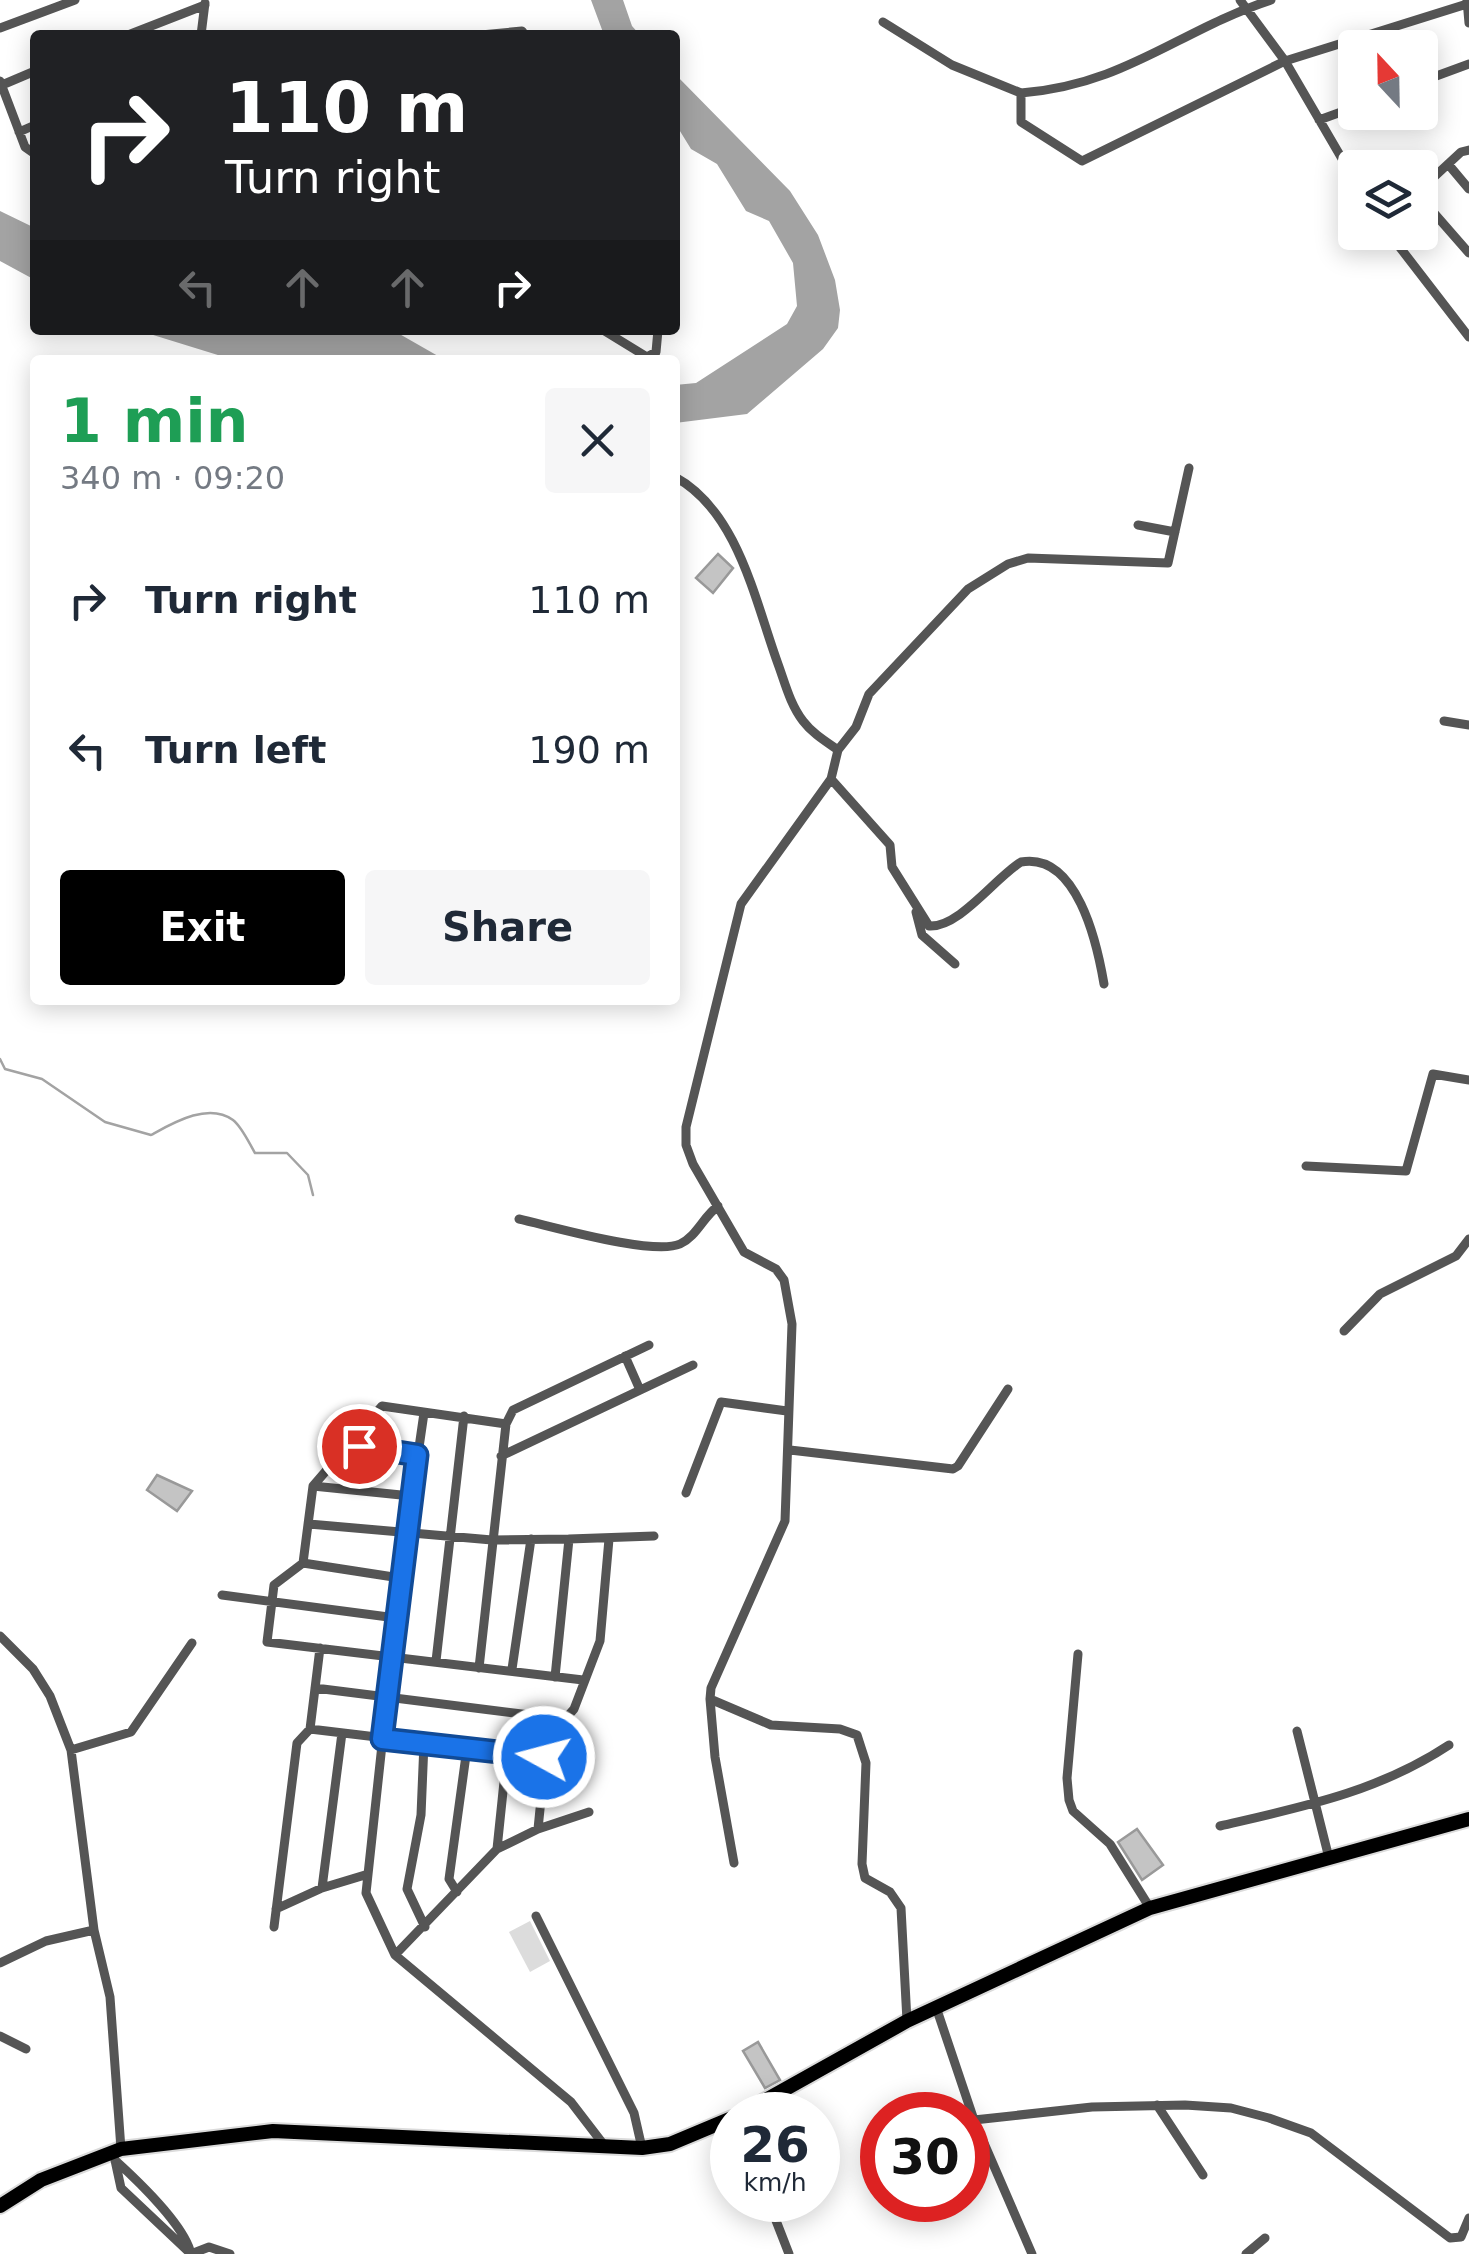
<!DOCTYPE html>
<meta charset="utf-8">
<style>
:root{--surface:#fff;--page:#f6f6f7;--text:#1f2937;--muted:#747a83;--accent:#000}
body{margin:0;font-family:"DejaVu Sans",sans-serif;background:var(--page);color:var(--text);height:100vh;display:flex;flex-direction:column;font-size:38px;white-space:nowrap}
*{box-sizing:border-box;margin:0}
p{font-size:32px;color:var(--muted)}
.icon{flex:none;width:55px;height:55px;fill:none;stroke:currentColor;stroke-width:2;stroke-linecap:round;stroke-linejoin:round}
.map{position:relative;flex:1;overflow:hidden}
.side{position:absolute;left:30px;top:355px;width:650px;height:650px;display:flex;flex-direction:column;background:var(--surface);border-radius:10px;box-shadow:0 5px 25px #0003}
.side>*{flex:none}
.banner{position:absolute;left:30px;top:30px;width:650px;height:305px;border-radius:10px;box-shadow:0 5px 25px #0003;background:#202124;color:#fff;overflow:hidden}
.needle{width:65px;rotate:338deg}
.controls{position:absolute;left:1338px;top:30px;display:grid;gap:20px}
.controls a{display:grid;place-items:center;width:100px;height:100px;border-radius:10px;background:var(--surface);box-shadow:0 5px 25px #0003;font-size:50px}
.speed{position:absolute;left:710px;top:2092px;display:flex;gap:20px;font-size:50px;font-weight:700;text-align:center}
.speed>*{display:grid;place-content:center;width:130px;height:130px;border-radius:50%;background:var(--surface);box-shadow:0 5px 25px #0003;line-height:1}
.speed small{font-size:25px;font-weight:400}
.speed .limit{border:15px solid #d22;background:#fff;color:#111}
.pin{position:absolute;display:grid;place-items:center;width:85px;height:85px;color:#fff;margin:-42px;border:5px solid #fff;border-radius:50%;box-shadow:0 2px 10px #0007}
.me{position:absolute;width:110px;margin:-55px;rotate:277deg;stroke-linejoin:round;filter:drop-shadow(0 0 8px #0008)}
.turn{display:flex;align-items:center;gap:35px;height:210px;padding:0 30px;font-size:45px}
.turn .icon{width:130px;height:130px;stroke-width:2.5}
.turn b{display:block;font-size:70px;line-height:85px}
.lanes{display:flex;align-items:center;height:95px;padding:0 30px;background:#0003;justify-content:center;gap:50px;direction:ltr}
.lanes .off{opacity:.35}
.round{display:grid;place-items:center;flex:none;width:105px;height:105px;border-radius:10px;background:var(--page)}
.head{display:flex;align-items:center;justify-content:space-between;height:170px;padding:0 30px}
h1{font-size:60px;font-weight:600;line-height:75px;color:#1e9e55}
.primary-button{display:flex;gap:20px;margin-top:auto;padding:20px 30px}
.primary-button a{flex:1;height:115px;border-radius:10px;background:var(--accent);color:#fff;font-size:40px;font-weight:600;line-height:115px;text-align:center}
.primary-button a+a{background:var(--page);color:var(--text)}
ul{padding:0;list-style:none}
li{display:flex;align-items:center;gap:30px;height:150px;padding:0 30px}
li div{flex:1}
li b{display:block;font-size:38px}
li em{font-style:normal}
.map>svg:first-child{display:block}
.green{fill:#dcdcdc}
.water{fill:#a3a3a3}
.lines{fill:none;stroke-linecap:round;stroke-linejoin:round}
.stream{stroke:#a3a3a3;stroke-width:2.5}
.building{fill:#c4c4c4;stroke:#999;stroke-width:2.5}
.primary-casing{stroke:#dbdbdb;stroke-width:18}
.street{stroke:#555;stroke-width:9}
.primary{stroke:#000;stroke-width:14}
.route-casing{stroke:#114b97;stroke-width:25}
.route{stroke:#1a73e8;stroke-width:18}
</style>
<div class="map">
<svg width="1469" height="2254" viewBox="0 0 1469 2254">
<rect width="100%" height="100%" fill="#fff"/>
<!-- green -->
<path class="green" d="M530 1921 550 1961 530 1972 509 1932Z"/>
<!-- water -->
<path class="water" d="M591 0H623L632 26 640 35H604Z
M675 74 790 191 818 235 835 280 840 310 838 328 823 349 747 414 675 423V385L696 383 787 324 797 306 793 263 769 221 746 211 717 164 691 149 675 123Z
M0 211 35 228V280L0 261Z
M137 330H380L396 332 445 360H234Z"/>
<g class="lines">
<!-- stream -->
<path class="stream" d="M0 1059 5 1069 42 1079 105 1122 151 1135C173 1123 208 1102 233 1120 242 1127 249 1143 255 1153H287L308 1175 313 1195"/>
</g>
<!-- building -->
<path class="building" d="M718 554 733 568 713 593 696 578Z
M157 1475 192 1491 177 1511 147 1490Z
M1137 1829 1163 1865 1142 1880 1118 1842Z
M758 2042 780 2080 765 2088 743 2051Z"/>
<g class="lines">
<!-- primary casing -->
<g class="primary-casing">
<path id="primary" d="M739 2115 907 2021 1150 1908 1469 1819
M0 2206 41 2180 121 2149 273 2131 642 2148 670 2144 732 2118"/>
</g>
<!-- street -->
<path class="street" d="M1240 0 1285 61 1355 181
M1467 0 1469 23
M883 22 952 65 1021 93V122L1082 161 1285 61 1467 4
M0 28 75 0
M128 35 205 5
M201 35 205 3
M481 35 522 31 525 35
M0 81 25 147 35 154
M1420 82 1469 64
M2 85 35 71
M1021 93C1125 85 1179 30 1271 0
M1319 120 1355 107
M19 132 35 125
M1448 164 1469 189
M1420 190 1461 152 1469 150
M1420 197 1469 253
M1388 232 1469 337
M603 330 647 357 656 352 658 330
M675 477C738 511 755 601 778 664 785 683 790 704 803 721 812 733 825 741 838 750
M1138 525 1175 532
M1444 721 1469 725
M831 779 890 845 892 867 929 926C959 928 995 878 1021 862 1077 852 1097 943 1104 984
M916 912 922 935 955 964
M1306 1166 1406 1171 1433 1074 1469 1080
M519 1219C551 1226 653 1256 680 1244 697 1236 703 1217 718 1206
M1344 1331 1380 1294 1456 1256 1469 1239
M625 1356 640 1390
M424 1413 400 1578 366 1893 395 1955 571 2102 604 2145
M506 1424 513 1410 649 1345
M348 1445 417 1455
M790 1450 953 1469 958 1466 1008 1389
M501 1456 693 1365
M313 1486 411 1496
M686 1493 721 1402 787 1411
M309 1524 492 1540 569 1539 555 1677
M569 1539 654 1536
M303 1563 400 1578
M222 1595 396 1618
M0 1636 33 1669 50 1696 71 1750 94 1930 110 1997 121 2149
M1078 1654 1067 1778 1069 1800 1073 1811 1110 1844 1150 1908
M436 1661 464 1416
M479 1668 506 1424 382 1406 313 1486 303 1563 274 1585 267 1642 583 1680
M512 1669 531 1539
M315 1688 562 1719
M710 1699 715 1757 734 1863
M310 1729 544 1757
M1297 1731 1329 1858
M424 1743 421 1815 407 1889 425 1927
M71 1750 131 1732 192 1643
M542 1785 578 1772
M1220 1826C1302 1807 1378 1792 1449 1745
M538 1829 589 1812
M497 1849 507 1753
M322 1888 342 1733
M457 1892 449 1879 467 1748
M276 1909 322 1888 365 1875
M536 1916 634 2113 642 2148
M274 1927 297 1743 310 1729 320 1648
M395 1955 497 1849 538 1829 547 1740 574 1709 600 1641 609 1539
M0 1963 46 1941 94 1930
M936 2007 974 2120 1032 2254
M907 2021 901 1908 890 1892 865 1878 862 1864 866 1763 857 1735 840 1729 771 1725 710 1699 711 1688 785 1521 792 1324 784 1280 776 1269 744 1252 693 1164 686 1145V1127L741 904 831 779 838 750 856 727 869 694 968 589 1008 564 1028 558 1168 563 1189 468
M0 2036 26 2049
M1157 2105 1203 2175
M974 2120 1092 2107 1185 2105 1231 2108 1269 2118 1311 2133 1450 2238 1461 2237 1469 2218
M113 2151 121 2188 191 2254
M116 2161C138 2181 185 2226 191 2254
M768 2200 789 2254
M191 2254 209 2247 230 2254
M1246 2254 1265 2238"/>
<!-- primary -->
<use href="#primary" class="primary"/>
</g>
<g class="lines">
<!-- route casing -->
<g class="route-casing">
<path id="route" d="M359 1446 417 1455 382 1739 544 1757"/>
</g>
<!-- route -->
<use href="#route" class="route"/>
</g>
</svg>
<div class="controls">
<a><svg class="needle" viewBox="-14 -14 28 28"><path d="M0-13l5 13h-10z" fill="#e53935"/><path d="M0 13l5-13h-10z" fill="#747a83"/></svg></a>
<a><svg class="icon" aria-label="layers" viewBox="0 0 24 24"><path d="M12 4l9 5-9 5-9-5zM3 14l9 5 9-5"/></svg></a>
</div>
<div class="speed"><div>26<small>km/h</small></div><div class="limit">30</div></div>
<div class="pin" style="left:359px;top:1446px;background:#d93025"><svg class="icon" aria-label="arrive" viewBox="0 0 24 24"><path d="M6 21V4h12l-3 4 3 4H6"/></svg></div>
<svg class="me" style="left:544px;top:1757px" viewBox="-20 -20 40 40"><circle r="17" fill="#1a73e8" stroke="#fff" stroke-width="3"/><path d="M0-11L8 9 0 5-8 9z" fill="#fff"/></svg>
<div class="banner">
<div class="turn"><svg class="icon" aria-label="right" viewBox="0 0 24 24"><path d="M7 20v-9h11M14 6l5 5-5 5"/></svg><div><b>110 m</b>Turn right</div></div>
<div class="lanes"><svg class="icon off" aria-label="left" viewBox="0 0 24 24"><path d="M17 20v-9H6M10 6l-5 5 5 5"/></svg><svg class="icon off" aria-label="ahead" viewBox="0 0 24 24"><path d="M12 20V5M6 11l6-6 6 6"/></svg><svg class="icon off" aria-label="ahead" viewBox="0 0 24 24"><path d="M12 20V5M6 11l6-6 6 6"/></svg><svg class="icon" aria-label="right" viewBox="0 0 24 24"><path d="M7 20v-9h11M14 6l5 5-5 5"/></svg></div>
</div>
<section class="side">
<div class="head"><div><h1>1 min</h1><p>340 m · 09:20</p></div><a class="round"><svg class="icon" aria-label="close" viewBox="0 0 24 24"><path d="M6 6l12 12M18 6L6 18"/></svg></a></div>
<ul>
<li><svg class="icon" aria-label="right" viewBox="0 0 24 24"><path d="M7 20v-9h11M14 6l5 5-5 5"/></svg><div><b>Turn right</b></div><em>110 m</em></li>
<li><svg class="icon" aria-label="left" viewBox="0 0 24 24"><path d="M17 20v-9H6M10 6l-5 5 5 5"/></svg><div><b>Turn left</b></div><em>190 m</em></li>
</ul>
<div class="primary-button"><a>Exit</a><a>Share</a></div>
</section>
</div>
